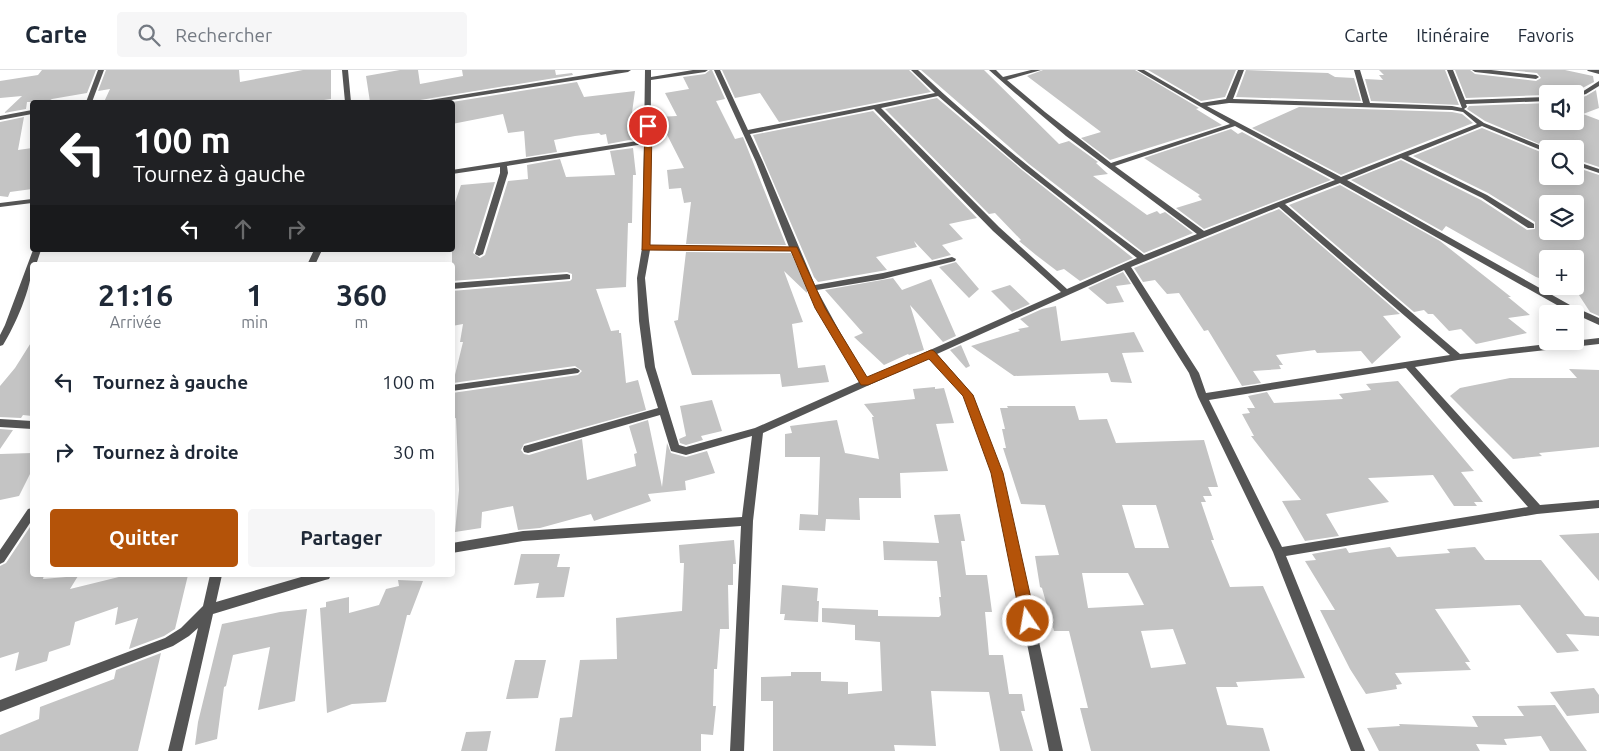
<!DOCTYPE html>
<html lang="fr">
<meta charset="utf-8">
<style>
:root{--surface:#fff;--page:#f6f6f7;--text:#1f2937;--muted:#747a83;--line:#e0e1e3;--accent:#b45309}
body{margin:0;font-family:Ubuntu,sans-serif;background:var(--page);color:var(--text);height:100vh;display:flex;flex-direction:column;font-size:19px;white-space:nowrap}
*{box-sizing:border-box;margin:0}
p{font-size:16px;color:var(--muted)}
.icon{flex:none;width:28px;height:28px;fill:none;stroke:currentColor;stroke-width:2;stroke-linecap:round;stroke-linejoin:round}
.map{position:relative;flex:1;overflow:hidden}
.details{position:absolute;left:30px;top:192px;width:425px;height:315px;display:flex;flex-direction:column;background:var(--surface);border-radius:5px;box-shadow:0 2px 12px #0003}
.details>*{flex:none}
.banner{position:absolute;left:30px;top:30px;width:425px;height:152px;border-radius:5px;box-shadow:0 2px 12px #0003;background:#202124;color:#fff;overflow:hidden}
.fabs{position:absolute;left:1539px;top:15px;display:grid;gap:10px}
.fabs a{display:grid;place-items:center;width:45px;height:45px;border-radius:5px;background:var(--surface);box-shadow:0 2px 12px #0003;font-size:25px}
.pin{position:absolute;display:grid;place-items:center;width:42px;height:42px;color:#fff;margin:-21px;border:2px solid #fff;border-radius:50%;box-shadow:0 1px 5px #0007}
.me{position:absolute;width:55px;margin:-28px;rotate:348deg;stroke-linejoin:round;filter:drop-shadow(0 0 4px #0008)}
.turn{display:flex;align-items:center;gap:18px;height:105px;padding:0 20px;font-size:22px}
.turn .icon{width:65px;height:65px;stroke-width:2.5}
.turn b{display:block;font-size:35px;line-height:42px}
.lanes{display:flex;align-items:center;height:48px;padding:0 20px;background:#0003;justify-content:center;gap:25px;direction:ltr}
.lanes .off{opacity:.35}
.eta{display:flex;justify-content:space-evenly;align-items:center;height:85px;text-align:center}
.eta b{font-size:30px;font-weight:700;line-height:35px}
.cta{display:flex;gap:10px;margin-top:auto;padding:10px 20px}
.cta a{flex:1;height:58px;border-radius:5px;background:var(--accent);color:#fff;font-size:20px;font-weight:700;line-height:58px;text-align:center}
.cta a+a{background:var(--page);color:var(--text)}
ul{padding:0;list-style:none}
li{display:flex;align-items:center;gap:15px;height:70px;padding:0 20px}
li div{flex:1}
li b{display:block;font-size:19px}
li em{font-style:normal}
header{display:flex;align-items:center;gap:30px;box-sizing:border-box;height:70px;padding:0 25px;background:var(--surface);border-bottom:1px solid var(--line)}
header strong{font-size:24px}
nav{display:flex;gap:28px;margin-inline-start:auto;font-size:18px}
.search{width:350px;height:45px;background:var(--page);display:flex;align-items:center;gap:12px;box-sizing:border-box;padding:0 18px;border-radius:5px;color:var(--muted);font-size:19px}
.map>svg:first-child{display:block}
.building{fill:#c4c4c4;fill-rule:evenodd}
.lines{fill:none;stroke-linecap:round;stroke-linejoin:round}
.minor{fill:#555;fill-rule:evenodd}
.route{fill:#b45309;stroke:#753606}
</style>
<header>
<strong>Carte</strong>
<div class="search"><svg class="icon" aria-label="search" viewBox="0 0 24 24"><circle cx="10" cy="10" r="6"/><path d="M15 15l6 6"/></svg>Rechercher</div>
<nav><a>Carte</a><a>Itinéraire</a><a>Favoris</a></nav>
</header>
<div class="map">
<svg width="1599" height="681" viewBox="0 0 1599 681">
<rect width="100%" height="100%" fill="#fff"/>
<!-- building -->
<path class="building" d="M42 0H96L87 23 52 29 47 32H27L26 39 4 43 22 26 0 28V11L38 5Z
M106 0H239L240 12 303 0H331V29L310 32H104L110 19 98 21Z
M400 0H418L420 14 463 6 462 0H555L556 5 572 3 573 5 408 32H370L366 6Z
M710 0H712L725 29 716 31 735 69 743 67 786 175 686 174 691 132 684 133 681 118 669 119 667 100 684 98 658 47 677 46 665 23 689 19 683 7 705 4Z
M722 0H909L931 22 779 52 760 23 735 28Z
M921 0H984L1059 74 1069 71 1098 92 1096 93 1108 104 1093 106 1147 145 1157 141 1160 144 1165 142 1193 163 1144 183 1029 94Z
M1043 0H1135L1199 38 1196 39 1222 55 1110 90 1081 68 1101 62 1027 6Z
M1148 0H1236L1225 27 1201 31Z
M1246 0 1328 3 1335 7 1354 8 1361 31 1236 27Z
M1379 0H1445L1459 35 1371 31 1365 9 1383 10 1379 5H1384Z
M1455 0H1470L1475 4 1536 11 1541 8 1537 3 1508 0H1565L1593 6 1594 12 1571 24 1466 28Z
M577 12 584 27 635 21 631 50 638 49 640 68 608 74 606 64 601 65 599 63 575 66 554 70 557 82 526 87 524 61 508 63 503 44 452 54V32Z
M1596 20 1599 38 1583 44 1599 50V97L1575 89V79H1551L1485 51 1467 39 1469 36 1548 33V51H1575V29L1586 26Z
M937 28 1022 100 1133 188 1080 211 1064 199 1057 201 1036 185 1019 171 1021 170 995 143 989 144 885 39Z
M1299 37 1452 42 1462 44 1473 53 1341 105 1252 58Z
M873 41 977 148 949 154 963 169 942 175 951 185 932 190 914 171 917 177 876 187 887 200 818 212 814 207 753 65Z
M24 47 18 80 32 78V119L10 122 8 127 0 126V52Z
M1482 58 1548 85V106H1575V97L1599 105V246L1590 242 1577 222 1561 216H1575V189H1548V211L1536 207 1446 156 1442 161 1351 110 1401 90 1481 130 1527 160 1535 159V152L1488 123 1413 86ZM1548 134H1575V161H1548Z
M1231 59 1238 64 1242 62 1331 110 1204 159 1176 138 1202 130 1198 126 1200 125 1144 88Z
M633 78 636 105H633L632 153H628L626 217 596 219 611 261 619 260V263H621L626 313 638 310 646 340 524 374 521 380 524 384 529 385 582 369 587 410 636 396 634 384 637 383 629 356 648 350 662 417 667 373 671 383 686 387 707 381 715 403 685 411 686 420 648 424 651 431 594 451 591 444 540 458 518 460 513 436 482 442 481 458 455 462 459 420 456 348 452 349V323L578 305 582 301 575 296 453 313 463 272H460L463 254 452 256V221L570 211 572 209V204L567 202 452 211V141L461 115 495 112 473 183 480 188 485 185 508 111 528 109 527 95 560 89 566 107 615 105 610 81Z
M1340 115 1440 171 1511 227H1508L1530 245 1508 248 1527 263 1476 274 1461 259 1449 261 1433 244H1428L1424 240 1414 242 1289 135Z
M1279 139 1400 244 1383 246 1401 267 1372 294 1361 281 1317 283 1315 280 1276 285 1283 295H1279L1281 299 1253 301 1261 313 1242 316 1208 260 1204 261 1179 223 1167 224 1155 210 1143 212 1134 198Z
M686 182 791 183 807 218V223L784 201 803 252 792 254 798 298 825 295 829 312 782 317 780 304 692 305 674 251 678 250Z
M956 192 979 219 969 228 939 197Z
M1123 202 1131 214 1116 216 1124 232 1107 234 1088 218Z
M893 208 902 220 931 209 956 266 943 272 910 235 924 280 909 285 908 284 884 295 854 267 863 263 825 220Z
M1010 215 1030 234 1012 242 991 221Z
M1056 236 1061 271 1134 262 1144 282 1122 283 1132 313 1111 312 1108 303 1014 306 971 276 1020 261 1018 259 1029 257 1020 249 1042 239Z
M32 271V346L23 345 21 348 0 347V316L15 298Z
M961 275 970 296 966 298 950 280Z
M1569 299 1599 300V377L1539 383 1542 386 1513 389 1450 326 1460 318 1510 308H1577Z
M1398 311 1474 401 1461 402 1483 432H1474L1477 436H1454L1433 405 1368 408 1389 432 1326 444 1339 466 1305 471 1282 431 1301 430 1251 366H1254L1242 344 1250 343 1247 338H1255L1248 326 1267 322 1274 333 1343 329 1339 324 1371 320 1366 314Z
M935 317V319L944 318 954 353 936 354 948 401 900 403 901 428H859L860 450 826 449 825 461 799 460 800 444 818 445 820 387H785V364L792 363 790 356 837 350 845 383 879 389 872 347H874L864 334 915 329 913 319Z
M712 330 722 361 701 366 703 370 686 375 680 373 679 369 686 366 680 336Z
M1007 336H1075L1079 350 1107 349 1116 373 1204 370 1218 417H1208L1212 426H1203L1206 432H1201L1214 470H1211L1230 517 1263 516 1305 608 1236 612 1238 617H1216L1227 655 1263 658 1270 681H1091L1080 638H1088L1069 561H1054L1042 518 1040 517 1035 486 1059 485 1045 435 1021 434 1003 378H1006L1002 359H1005L1000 338H1008ZM1122 435H1156L1169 478H1135ZM1082 503H1128L1144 535 1088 538ZM1173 559 1186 594 1151 598 1141 561Z
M0 359 13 360 0 379Z
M32 383V400L19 426 0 430V384Z
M960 444 965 471H961L966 505H987L992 542H985L989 585H1003L1009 624H1022L1025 641H1021L1033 681H1000L989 622 931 621 936 676 894 675 895 681H773V631H761V607L791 606V602H821V611L848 612V624L882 621 880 572 855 570V555L822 552V538L878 540V546L939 547 941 545 939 527H941L937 491 884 490 883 471 939 473 934 445Z
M32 456V505H44L43 509 78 506 70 519 127 505H188L175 559 164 566 129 579 138 548 115 555 118 537 75 552 70 575 49 582 47 591 15 601 19 582 0 588V496L6 493 30 457Z
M1599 463V511L1559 465Z
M734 470 736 494H733V515H728L729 559H720L717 599H714L713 636H716L713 665 701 664V681H555L560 648 572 647 580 590 617 589 616 548 682 541 684 493H680L679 475Z
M1390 477 1397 487 1450 483 1447 479 1475 477 1485 490H1541L1585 546 1599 547V566L1566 564 1579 581 1557 583 1520 535 1435 539 1470 592H1465L1471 600 1395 603 1402 614 1396 615 1397 619 1366 624 1350 599 1320 540H1335L1305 491 1316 490 1312 484 1346 478 1349 483Z
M521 484H560L557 497H570L564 527 536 528 539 513 514 515Z
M398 510 423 511 410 545H407L386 632 352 634 327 643 320 538 326 537V532L349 527V543L379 535 386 519 399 516Z
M782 515 818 518 817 531H819L818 552 784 550 785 544H780Z
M307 539 295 631 258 640 270 577 233 585 226 616 224 617 217 669 195 675 198 652 222 554 280 542Z
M161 583 138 681H0V665L39 649 40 637 114 609 116 600Z
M515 590H546L538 628 506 629Z
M1594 618 1599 625V643L1567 646 1550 622Z
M1555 635 1587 681H1550L1541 666 1504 669 1507 675 1476 674 1480 681H1379L1367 658 1400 656 1399 654 1478 657 1472 646H1524L1517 636Z
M491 661 487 681H461L466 662Z"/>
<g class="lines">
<!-- minor -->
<path class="minor" d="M98 0H104L92 32H86Z
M342 0H348L351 32H345Z
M616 0H631L628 2 439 32H427L430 30Z
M645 0H651V7L693 0H708L705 2 651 10 650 176 789 177 756 92 714 0H720L748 60 935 23 911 0H918C989 67 1065 127 1144 185L1197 164 1066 66 1015 23 989 0H996L1003 7 1031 0H1041L1007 10 1045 42 1111 93 1230 54 1137 0H1144L1201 33 1226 29 1238 0H1244L1233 29 1363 33 1354 0H1360L1370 33 1452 36 1462 38 1447 0H1453L1465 30 1548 27V31L1466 34 1467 37 1464 39 1484 53 1549 79 1548 83 1482 56 1408 86 1487 125 1534 154V158H1528L1482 128 1401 88 1347 110 1570 235 1599 248V255L1564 239 1340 113 1285 134 1460 284 1599 268V274L1458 290 1415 297 1540 435 1599 430V438L1537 444 1286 486 1365 681H1351L1273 482 1198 327 1189 303 1124 200 937 284 973 325 1002 403 1063 681H1049L992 403 964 326 929 288 763 363 753 451 744 681H730L741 456 523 471 452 483V473L523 461 742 447 752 366 686 385 671 381 660 345 528 383 524 382 523 379 524 376 528 375 658 338 645 297 639 251 637 208 642 178 644 74 507 96 508 103 483 184 479 186 475 184 500 103V97L452 104V100L644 70ZM938 26 1023 99 1137 188 1067 219 999 157 881 38ZM1229 33 1452 40 1463 42 1477 54 1341 107 1207 36ZM874 39 993 161 1061 222 867 308 841 264 817 220 883 209 955 191 956 189 952 187 883 203 815 215 763 92 750 64ZM1235 56 1335 110 1204 161 1115 96ZM1279 137 1450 285 1206 323 1199 303 1131 197ZM650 180 792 181 823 248 859 312 755 358 686 377 679 375 655 297 649 251 645 208ZM1406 298 1528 437 1282 477 1209 330Z
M1472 0H1491L1536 5 1539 7 1536 9 1475 2Z
M1587 0H1599V4L1588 1Z
M1599 11V16L1586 24 1575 27V24H1573L1582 22Z
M32 40V44L0 50V46Z
M1575 91 1599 99V103L1575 95Z
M32 129V133L0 137V133Z
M33 180H41L36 195H32C32 217 15 256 3 275L0 276V265L5 255Z
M314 180H322L315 195H307Z
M567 204 570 205V209L452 219V213Z
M575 298 578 299 580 301 578 303 452 321V315Z
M0 349 32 351V359L0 357Z
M32 438V450L4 492 0 494V480L28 439Z
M210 505H222L216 532 308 505H331L329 509 325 510 213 544 182 681H168L198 558 189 566 173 576 0 642V630L165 568 181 558 203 536Z"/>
</g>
<!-- route -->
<path class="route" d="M645 54 652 56 650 175 797 177 825 238 867 307 931 280 934 281 973 325 1003 403 1036 551 1033 556 1028 557 1024 556 1021 551 991 403 963 326 929 289 868 315H861L815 238 791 181 642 180Z"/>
</svg>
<div class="fabs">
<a><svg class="icon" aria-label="sound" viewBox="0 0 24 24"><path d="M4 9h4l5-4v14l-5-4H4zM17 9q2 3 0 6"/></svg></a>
<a><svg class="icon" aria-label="search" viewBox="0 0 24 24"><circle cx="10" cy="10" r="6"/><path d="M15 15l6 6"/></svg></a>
<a><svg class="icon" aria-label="layers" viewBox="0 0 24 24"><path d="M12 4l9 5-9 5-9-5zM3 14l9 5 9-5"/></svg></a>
<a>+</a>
<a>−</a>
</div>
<div class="pin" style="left:648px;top:56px;background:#d93025"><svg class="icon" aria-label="arrive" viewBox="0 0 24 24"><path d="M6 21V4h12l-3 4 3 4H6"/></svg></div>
<svg class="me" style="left:1028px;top:551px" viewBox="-20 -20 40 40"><circle r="17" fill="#b45309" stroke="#fff" stroke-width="3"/><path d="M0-11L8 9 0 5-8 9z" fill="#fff"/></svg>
<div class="banner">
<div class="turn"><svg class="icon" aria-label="left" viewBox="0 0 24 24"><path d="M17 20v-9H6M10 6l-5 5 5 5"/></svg><div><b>100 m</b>Tournez à gauche</div></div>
<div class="lanes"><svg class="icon" aria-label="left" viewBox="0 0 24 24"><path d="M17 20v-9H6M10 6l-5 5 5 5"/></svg><svg class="icon off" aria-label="ahead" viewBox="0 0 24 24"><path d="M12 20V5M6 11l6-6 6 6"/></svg><svg class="icon off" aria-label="right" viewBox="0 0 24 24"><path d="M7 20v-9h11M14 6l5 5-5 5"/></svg></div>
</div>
<section class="details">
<div class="eta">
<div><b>21:16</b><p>Arrivée</p></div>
<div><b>1</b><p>min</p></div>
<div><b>360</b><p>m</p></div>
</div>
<ul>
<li><svg class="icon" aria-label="left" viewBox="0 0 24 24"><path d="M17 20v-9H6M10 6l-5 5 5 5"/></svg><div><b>Tournez à gauche</b></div><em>100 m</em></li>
<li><svg class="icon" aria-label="right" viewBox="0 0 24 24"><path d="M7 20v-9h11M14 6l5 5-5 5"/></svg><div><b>Tournez à droite</b></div><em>30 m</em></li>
</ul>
<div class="cta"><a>Quitter</a><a>Partager</a></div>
</section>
</div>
